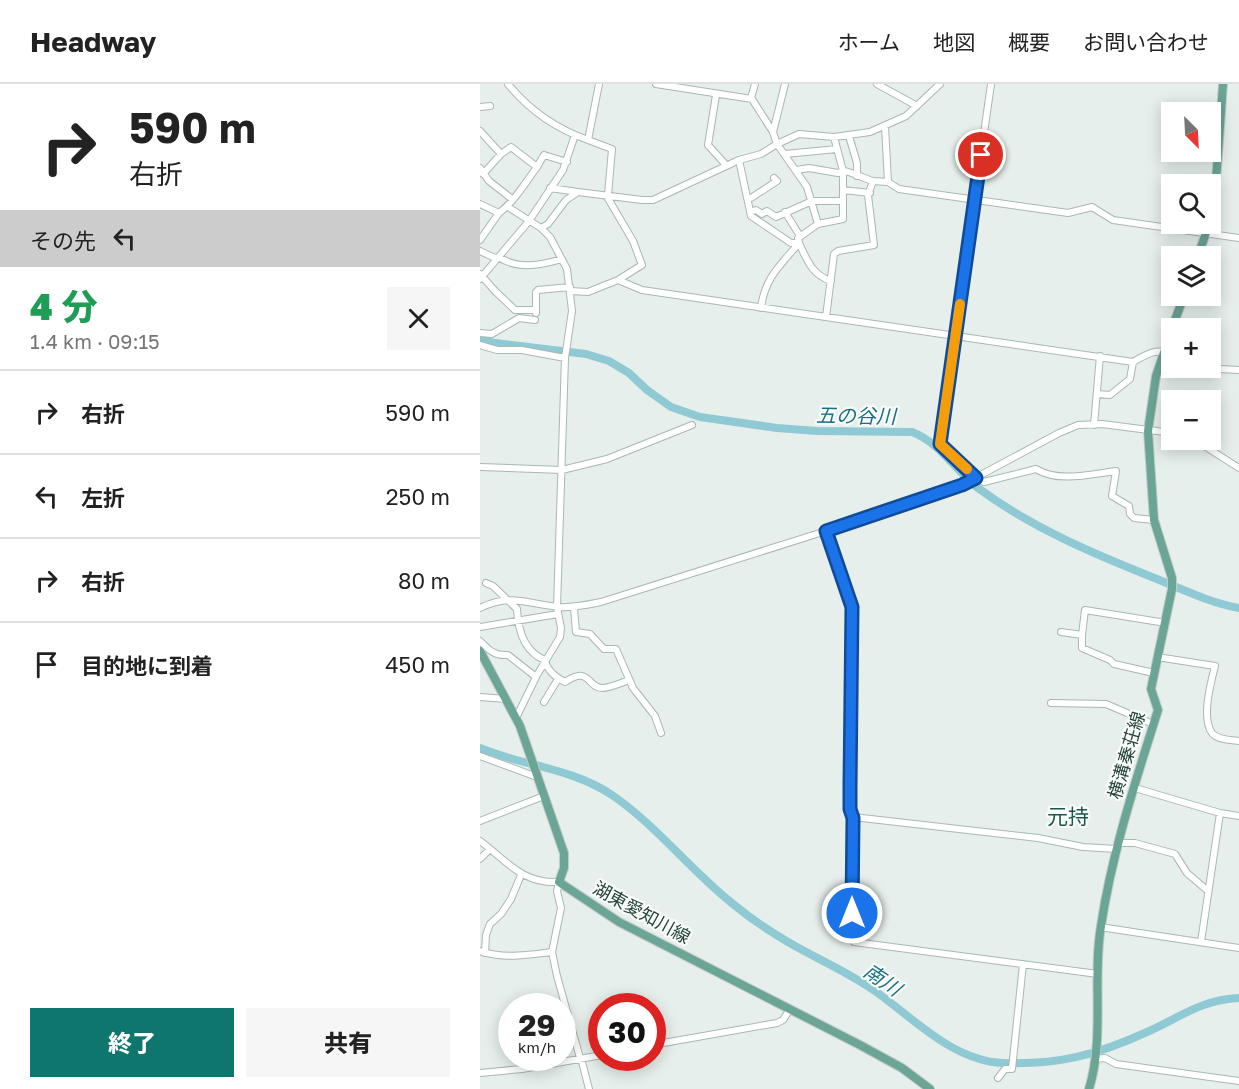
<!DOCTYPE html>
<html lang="ja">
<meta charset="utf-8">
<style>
:root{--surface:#fff;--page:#f6f6f6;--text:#222;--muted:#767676;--line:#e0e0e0;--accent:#0f766e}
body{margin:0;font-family:"Golos Text","Noto Sans JP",sans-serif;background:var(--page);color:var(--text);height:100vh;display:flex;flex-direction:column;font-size:22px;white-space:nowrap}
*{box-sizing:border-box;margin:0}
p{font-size:20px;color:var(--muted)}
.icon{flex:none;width:33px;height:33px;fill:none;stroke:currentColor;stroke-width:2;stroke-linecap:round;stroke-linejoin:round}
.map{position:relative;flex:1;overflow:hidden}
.drawer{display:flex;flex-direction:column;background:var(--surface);width:480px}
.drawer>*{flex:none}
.hud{background:#fff;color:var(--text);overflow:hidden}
.needle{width:39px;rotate:156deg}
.fabs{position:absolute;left:681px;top:18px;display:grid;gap:12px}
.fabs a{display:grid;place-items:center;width:60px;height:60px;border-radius:0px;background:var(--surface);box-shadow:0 3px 15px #0003;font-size:30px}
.speed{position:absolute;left:18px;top:909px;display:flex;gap:12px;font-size:30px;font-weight:700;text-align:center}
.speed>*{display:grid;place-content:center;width:78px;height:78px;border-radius:50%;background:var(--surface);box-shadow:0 3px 15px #0003;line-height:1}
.speed small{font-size:15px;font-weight:400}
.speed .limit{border:9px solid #d22;background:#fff;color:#111}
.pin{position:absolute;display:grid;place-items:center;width:51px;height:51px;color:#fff;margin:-26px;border:3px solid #fff;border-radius:50%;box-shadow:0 2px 6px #0007}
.me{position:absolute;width:66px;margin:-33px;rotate:0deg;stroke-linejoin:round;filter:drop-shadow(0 0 4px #0008)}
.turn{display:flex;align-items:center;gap:21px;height:126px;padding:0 30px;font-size:27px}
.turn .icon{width:78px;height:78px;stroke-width:2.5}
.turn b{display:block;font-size:42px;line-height:51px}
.then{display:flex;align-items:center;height:57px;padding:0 30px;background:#0003;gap:12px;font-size:22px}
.round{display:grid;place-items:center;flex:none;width:63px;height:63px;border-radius:0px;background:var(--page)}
.head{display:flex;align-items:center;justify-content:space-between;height:102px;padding:0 30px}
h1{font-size:36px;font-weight:800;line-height:45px;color:#1e9e55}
.action{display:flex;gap:12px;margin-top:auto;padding:12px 30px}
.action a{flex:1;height:69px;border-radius:0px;background:var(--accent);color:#fff;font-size:24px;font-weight:800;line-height:69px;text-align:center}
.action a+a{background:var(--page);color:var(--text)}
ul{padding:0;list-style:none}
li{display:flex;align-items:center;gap:18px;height:84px;padding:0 30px;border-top:2px solid var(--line)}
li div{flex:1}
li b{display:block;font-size:22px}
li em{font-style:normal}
header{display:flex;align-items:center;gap:36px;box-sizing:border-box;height:84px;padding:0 30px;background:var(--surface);border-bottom:2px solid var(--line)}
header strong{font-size:28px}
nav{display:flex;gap:33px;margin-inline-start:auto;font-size:21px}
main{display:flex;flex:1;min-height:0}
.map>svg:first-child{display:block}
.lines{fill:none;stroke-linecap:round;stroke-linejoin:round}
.river{stroke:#8ec9d4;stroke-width:8}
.minor-casing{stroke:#a8b8b2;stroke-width:8}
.major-casing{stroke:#c2cac8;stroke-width:10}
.minor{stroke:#fff;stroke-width:6}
.major{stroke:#6aa596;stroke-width:8}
.route-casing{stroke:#114b97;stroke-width:15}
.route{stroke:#1a73e8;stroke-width:10}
.slow{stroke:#f59e0b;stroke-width:10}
.labels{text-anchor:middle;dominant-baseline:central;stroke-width:4.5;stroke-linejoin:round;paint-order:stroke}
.street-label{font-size:18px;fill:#24423a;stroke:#f7fbf9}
.water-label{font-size:20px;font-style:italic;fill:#1c6f80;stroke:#f7fbf9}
.quarter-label{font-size:21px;fill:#1f5548;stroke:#f7fbf9}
</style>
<header>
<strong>Headway</strong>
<nav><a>ホーム</a><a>地図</a><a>概要</a><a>お問い合わせ</a></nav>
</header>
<main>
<section class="drawer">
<div class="hud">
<div class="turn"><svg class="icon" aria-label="right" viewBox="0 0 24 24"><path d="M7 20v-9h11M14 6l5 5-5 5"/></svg><div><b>590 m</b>右折</div></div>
<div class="then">その先<svg class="icon" aria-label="left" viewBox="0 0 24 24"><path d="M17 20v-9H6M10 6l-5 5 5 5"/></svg></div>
</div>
<div class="head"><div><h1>4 分</h1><p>1.4 km · 09:15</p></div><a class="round"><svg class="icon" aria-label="close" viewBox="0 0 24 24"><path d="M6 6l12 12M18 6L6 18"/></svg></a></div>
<ul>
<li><svg class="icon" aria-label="right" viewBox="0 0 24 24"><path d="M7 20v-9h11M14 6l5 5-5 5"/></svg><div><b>右折</b></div><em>590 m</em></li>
<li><svg class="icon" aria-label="left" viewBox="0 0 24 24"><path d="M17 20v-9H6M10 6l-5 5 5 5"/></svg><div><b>左折</b></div><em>250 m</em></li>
<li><svg class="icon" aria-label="right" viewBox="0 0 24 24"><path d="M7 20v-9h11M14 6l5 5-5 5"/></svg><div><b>右折</b></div><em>80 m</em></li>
<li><svg class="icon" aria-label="arrive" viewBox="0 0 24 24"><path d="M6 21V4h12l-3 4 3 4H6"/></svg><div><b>目的地に到着</b></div><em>450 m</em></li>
</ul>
<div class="action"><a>終了</a><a>共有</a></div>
</section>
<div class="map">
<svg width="759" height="1005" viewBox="0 0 759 1005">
<rect width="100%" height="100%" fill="#e6efeb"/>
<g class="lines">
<!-- river -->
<path class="river" d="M0 255 15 259 106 270 129 277 149 289 167 306 191 323 220 333 297 344 337 347 432 348C459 358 476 387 498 404 552 444 614 470 677 495 704 506 731 519 759 524
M0 664C43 682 92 684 132 711 176 741 210 786 253 820 270 834 289 847 308 858 337 875 368 888 395 907 433 934 473 977 523 979 578 981 617 971 667 948 701 933 720 916 759 914"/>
<!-- minor casing -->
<g class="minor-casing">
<path id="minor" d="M28 0C49 26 77 45 108 56
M119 0 108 56 132 65 128 111
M176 0 272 15 293 48 297 60 327 103 338 140
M397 0 437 22
M511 0 460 360 496 394 504 398 556 385C579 399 611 390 636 387L632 412 649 422 650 430 654 434 674 436
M236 11 228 61 246 81
M271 14 275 0
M0 23 10 22
M405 42 408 98
M0 47 21 70 31 63 57 83C46 98 33 119 19 129L0 120
M293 48 305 0
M369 52 377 79V92
M354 53 363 87C370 87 385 95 393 97
M305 70 357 65
M259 76 271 132 311 159H319
M57 83 64 71 87 78
M0 84 9 97 32 115
M3 90 21 70
M70 104 98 108
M363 106 390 109
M126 111 153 157 162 181 138 196
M267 114H271L297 97 294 94
M28 123 61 144 68 140 86 116 98 108 162 116H173L259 76 281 70 297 60 319 50 354 53 390 48 426 32 460 0
M270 128 276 126 282 130 287 127 296 133 332 117H363
M305 128 320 152
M0 156 19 129
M319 159C327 176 332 191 351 197
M0 167 15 174 19 173C37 186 62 181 82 175
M0 190 15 207 35 226H56
M0 195 49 137 83 86 95 51
M90 207 108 208 138 196 162 206 653 278C667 270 676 264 692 270
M281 224C285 193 300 182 319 159L318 154 338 140 363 135V87L358 89 329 84 317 86
M56 229V208L58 206 90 203
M346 233 354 170 358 167 394 161 388 111 393 97 408 98 419 105 588 129 612 123 633 136 759 154
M0 249 12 250 39 234 55 236
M0 261 17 266H42L85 274
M720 284 759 286
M617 310 630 311 650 295 653 278
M614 341 620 272
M715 356 759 384
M0 383 82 386 127 375 212 341
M346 447 372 523 370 725 373 733 374 858 618 890
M6 499 13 502 37 525C38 546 44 568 65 576 67 587 75 593 85 598 110 581 107 604 122 604 130 604 141 599 149 596
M0 524C31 509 47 520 79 523 93 524 106 521 121 518L346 447 482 401 579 349 598 341 622 340 692 349
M94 524 96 548 110 550 124 565H136L153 604 175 632 181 649
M0 543 78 530
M581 548 602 551 605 526 686 539
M602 551V564L630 576 634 580 674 589
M0 557C9 566 14 572 28 571L56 593
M677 573 735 582C731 598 721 634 732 649 737 656 751 656 759 657
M0 613 26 615
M64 618 78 595
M571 619 626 620 673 640
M36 634 57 591 80 553 81 544 77 523 85 274 92 227 87 185 70 153 61 144
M0 672 57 693
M655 704 740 729 759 732
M373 733 558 754 603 763 637 765
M0 737 64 712
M0 757C27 777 42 800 79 798L77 807 81 824 72 868 77 892 100 974
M639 759H655L695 770 707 789 728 807
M0 775 10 765
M620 843 759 864
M721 858 740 729
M0 867C24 875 47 871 72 868
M5 869 6 851 10 840 21 830 31 815 41 791
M172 961 297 939 303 936 310 925
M101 974 109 1005
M614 975 625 974 636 980 759 997
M0 989 42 985 122 971
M518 994 525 985H532L543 880"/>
</g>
<!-- major casing -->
<g class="major-casing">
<path id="major" d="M730 133 735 111 743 0
M718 172 729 140
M692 244 704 212
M0 567 40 642 84 769V784L79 798 139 838 380 961 422 984 450 1005
M609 1005C625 953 612 895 621 842 632 768 656 696 678 626L671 605 692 505V494L674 436 668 347 676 292 692 245"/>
</g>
<!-- minor -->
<use href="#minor" class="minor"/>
<!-- major -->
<use href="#major" class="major"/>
</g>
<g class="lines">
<!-- route casing -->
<g class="route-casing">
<path id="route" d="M372 829 373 734 370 725V701L372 523 346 447 482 401 496 394 460 360 501 71"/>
</g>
<!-- route -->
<use href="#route" class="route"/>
<!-- slow -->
<path class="slow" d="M480 220 460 360 487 385"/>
</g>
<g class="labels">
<!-- street labels -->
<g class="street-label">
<text transform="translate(646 671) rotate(-74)">横溝秦荘線</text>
<text transform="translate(162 828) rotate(29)">湖東愛知川線</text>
</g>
<!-- water labels -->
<g class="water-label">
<text transform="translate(376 331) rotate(1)">五の谷川</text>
<text transform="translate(403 895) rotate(34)">南川</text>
</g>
<!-- quarter labels -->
<g class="quarter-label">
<text x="588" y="732">元持</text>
</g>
</g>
</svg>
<div class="fabs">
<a><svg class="needle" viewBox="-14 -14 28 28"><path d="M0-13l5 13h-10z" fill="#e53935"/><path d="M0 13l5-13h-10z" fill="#767676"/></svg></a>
<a><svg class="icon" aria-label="search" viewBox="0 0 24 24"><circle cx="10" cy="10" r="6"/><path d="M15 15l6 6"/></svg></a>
<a><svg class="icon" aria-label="layers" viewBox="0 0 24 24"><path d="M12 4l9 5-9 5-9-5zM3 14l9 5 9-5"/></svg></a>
<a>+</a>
<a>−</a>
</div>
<div class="speed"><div>29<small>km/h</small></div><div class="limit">30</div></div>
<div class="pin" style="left:501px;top:71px;background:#d93025"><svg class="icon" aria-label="arrive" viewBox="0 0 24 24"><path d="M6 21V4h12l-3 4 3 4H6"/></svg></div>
<svg class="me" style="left:372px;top:829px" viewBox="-20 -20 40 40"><circle r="17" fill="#1a73e8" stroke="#fff" stroke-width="3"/><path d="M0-11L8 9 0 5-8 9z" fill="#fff"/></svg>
</div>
</main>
